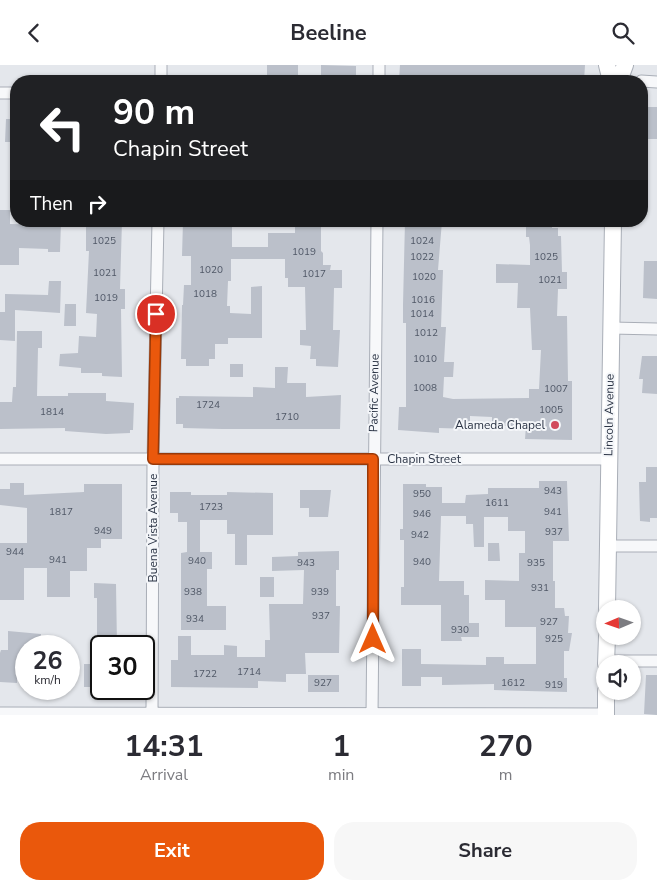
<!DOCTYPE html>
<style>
:root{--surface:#fff;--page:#f7f7f7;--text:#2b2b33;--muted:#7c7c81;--accent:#ea580c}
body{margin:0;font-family:"Nunito Sans",sans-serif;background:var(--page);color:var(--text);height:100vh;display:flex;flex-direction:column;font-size:19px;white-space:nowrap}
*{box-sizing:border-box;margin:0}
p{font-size:16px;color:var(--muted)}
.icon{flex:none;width:28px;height:28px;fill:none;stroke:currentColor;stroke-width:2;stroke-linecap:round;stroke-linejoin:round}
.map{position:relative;height:650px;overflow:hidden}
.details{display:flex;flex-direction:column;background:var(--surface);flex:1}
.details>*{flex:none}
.hud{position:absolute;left:10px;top:10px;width:638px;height:152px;border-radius:20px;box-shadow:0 1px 4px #0004;background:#202124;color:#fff;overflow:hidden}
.needle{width:32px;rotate:268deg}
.fabs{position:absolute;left:596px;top:535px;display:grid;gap:10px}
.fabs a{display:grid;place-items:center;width:45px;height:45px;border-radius:50%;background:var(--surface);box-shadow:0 1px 4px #0004;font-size:25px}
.speed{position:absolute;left:15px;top:570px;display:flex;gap:10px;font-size:25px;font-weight:700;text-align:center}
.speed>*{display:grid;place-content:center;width:65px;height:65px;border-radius:50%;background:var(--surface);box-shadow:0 1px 4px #0004;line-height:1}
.speed small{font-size:12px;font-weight:400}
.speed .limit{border:2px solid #111;border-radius:8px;background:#fff;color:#111}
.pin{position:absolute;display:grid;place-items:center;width:42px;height:42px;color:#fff;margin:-21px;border:2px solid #fff;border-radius:50%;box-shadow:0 1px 5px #0007}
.me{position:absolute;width:55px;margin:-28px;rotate:0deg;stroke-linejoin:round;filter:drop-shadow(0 0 4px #0008)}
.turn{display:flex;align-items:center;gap:18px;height:105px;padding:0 20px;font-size:22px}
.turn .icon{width:65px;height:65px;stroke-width:2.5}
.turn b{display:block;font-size:35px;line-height:42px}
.then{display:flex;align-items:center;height:48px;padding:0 20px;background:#0003;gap:10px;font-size:19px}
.eta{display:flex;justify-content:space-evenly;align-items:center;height:85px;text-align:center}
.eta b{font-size:30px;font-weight:700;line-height:35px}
.primary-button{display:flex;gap:10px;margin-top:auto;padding:10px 20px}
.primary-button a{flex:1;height:58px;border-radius:20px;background:var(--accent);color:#fff;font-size:20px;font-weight:700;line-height:58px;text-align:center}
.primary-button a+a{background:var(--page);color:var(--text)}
header{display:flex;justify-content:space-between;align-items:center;height:65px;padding:0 20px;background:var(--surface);font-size:22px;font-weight:700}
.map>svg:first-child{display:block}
.building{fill:#bbc0ca}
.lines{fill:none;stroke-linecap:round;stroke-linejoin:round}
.street-casing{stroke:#a9aeb7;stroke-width:13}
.secondary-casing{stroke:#a9aeb7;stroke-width:18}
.street{stroke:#f7f8fa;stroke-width:11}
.secondary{stroke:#fff;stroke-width:16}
.route-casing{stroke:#983908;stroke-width:12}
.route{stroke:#ea580c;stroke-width:9}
.poi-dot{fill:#d1495b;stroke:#f4f6f9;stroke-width:2}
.labels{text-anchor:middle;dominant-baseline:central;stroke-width:4;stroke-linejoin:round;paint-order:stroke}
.number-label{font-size:10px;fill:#4f5766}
.street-label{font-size:12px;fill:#2b3445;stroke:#f4f6f9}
.poi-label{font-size:12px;fill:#2b3445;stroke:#f4f6f9;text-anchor:end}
</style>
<header><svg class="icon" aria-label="back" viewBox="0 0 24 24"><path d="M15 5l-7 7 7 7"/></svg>Beeline<svg class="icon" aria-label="search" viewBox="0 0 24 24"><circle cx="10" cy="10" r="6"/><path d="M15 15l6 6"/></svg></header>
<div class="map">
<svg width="657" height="650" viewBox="0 0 657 650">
<rect width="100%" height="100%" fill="#e4e7ec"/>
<!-- building -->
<path class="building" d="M267 0H298V13H267Z
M321 0 356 1V15L321 14Z
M400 0H585L584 16H563V12L480 10V14H469V16H399Z
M645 42H657V74H644Z
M6 54H16V77H5Z
M0 145H10V159L48 160V157H61L60 187H48V184L19 183V200H0Z
M86 156H122L120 224H125V244H121L122 312 102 311V308H81V303L59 301 60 289 78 288 79 271 96 272 97 249 86 248 89 186H86Z
M183 156H232V182H268V168H295V156H321V186L323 188V200H331L330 205H342V223H334L333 265H340L338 302 316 301V294H310L311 281 300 280V265H306L305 222H288V213H285V194H231V216H228L227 241H230V248L251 249V222L262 221V273H228V279H215V294H209V301H186V294H181L182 240H183L184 220H191V191H182Z
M405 156H442L438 205H443L441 262H446L444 297H454L453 312H444L443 332 453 334 529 333V324H539L541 285H532L530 243H517L518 218H496V199L530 200V180L529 172H526V156H552V163H558V171H561L562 207H567V224H558L557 251H567L568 316H572V375L525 374 526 361H492V352L470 351V364L439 363V368L398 365 399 342H406V258H403V240Z
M644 196H657V234L643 233Z
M49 216H61L60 248 15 245V276L0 275V247H5V229L48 230Z
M65 239H76V261H64Z
M17 266H42V283H38L37 331H68V328H106V336L134 338 133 365H130V368L106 369 65 366V363L0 364V337H12L13 322H16Z
M642 291H657V329L642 328 643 314H639Z
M230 299H243V312H230Z
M275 302H288L287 318H306V332L341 330 340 364H222L183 363V359H176V333H179V331L253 332V322L275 323Z
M646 402H657V453H650V457L640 456 639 417H646Z
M539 416H567L569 476H553V516H555V543H564L565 551H569L568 568H572L569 586H564V613H567V627L494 625V619L442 620V612H421V621H402V584H421V599L486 600V592H504V599H536V562H505V535H485V515L519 516V488H525V466H508V452H484V482H474L473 459H466V451H441L439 516H464V530H469V558H479V572H461L462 576H441V540H401V522H404V475H400V464H403V419H426V422H442V438H465L466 430 488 429V423H539Z
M10 418H24V430L84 427V419H122V474H101V483H87V506H70V532H47V503H24V535H0V478H27V443L0 440V424H10Z
M300 425H331L328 452H309V443H300Z
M170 427H191V430H227V427L273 428V470H247V500H235V469H227V455H200V487H212V504H207V541H226V565H181V488L187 487V457H178V448H170Z
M488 478H499L500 496H488Z
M339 486V505H336V541H340L339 588H305L306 609H286V617L258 616V623L171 622V595H178V571H191V590H224V580L237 581V592H265V575H270L269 539H303L304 505 272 506V492L298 491V487Z
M260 512H274V532H260Z
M94 518 116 519 117 581H97V533H94Z
M8 566 41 569V581H26V611H17V618L0 617V588L1 585H8Z
M84 599H101V622H84Z
M308 610H339V627H308Z
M646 610H657V650L644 649Z"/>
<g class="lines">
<!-- street casing -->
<g class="street-casing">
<path id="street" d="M161 16V0
M379 16V0
M641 16 657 17
M0 28H16
M611 263 657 264
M0 394H609
M607 481H657
M606 596H657
M0 648 606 649
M152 650 153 394 158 156
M372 650 377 156"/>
</g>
<!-- secondary casing -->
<g class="secondary-casing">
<path id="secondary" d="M607 0 611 16
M619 16 625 0
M607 544 613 156
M606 599 607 571
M606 650V626"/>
</g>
<!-- street -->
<use href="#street" class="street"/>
<!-- secondary -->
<use href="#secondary" class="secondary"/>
</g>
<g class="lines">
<!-- route casing -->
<g class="route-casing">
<path id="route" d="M156 249 153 394H373V574"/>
</g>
<!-- route -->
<use href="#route" class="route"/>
</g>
<!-- markers -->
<circle class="poi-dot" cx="555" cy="360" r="5"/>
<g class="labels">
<!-- number labels -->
<g class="number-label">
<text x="104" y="176">1025</text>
<text x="422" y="176">1024</text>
<text x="304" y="187">1019</text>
<text x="422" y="192">1022</text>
<text x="546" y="192">1025</text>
<text x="211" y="205">1020</text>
<text x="105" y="208">1021</text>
<text x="314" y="209">1017</text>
<text x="424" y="212">1020</text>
<text x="550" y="215">1021</text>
<text x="205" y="229">1018</text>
<text x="106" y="233">1019</text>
<text x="423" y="235">1016</text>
<text x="422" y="249">1014</text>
<text x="426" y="268">1012</text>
<text x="425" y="294">1010</text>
<text x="425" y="323">1008</text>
<text x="556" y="324">1007</text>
<text x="208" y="340">1724</text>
<text x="551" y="345">1005</text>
<text x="52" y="347">1814</text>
<text x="287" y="352">1710</text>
<text x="553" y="426">943</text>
<text x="422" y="429">950</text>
<text x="497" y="438">1611</text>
<text x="211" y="442">1723</text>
<text x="61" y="447">1817</text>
<text x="553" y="447">941</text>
<text x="422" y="449">946</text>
<text x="103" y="466">949</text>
<text x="554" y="467">937</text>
<text x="420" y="470">942</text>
<text x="15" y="487">944</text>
<text x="58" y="495">941</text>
<text x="197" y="496">940</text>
<text x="422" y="497">940</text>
<text x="306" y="498">943</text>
<text x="536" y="498">935</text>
<text x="540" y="523">931</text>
<text x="193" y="527">938</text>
<text x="320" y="527">939</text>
<text x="321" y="551">937</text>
<text x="195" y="554">934</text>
<text x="549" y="557">927</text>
<text x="460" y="565">930</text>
<text x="554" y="574">925</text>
<text x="249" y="607">1714</text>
<text x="205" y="609">1722</text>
<text x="323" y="618">927</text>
<text x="513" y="618">1612</text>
<text x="554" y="620">919</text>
</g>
<!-- street labels -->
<g class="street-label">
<text transform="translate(374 328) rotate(-89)">Pacific Avenue</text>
<text transform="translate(609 350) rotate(-89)">Lincoln Avenue</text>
<text x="424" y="394">Chapin Street</text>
<text transform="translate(153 463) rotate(-90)">Buena Vista Avenue</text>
</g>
<!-- poi labels -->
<g class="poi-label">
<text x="545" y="360">Alameda Chapel</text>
</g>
</g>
</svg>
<div class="fabs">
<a><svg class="needle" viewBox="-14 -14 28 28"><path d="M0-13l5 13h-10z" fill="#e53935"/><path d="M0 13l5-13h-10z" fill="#7c7c81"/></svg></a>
<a><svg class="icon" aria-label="sound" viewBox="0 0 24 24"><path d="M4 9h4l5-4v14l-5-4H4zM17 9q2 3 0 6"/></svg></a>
</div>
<div class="speed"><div>26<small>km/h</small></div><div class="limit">30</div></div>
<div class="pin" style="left:156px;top:249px;background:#d93025"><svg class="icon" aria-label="arrive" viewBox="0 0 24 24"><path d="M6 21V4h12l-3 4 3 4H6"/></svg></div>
<svg class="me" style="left:373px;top:574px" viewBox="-20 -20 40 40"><path d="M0-17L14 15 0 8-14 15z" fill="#ea580c" stroke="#fff" stroke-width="4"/></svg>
<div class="hud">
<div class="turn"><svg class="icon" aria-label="left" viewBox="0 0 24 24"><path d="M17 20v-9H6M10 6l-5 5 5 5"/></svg><div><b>90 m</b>Chapin Street</div></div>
<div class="then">Then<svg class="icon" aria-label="right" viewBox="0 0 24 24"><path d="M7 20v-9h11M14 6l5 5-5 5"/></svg></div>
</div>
</div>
<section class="details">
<div class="eta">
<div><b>14:31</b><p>Arrival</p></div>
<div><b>1</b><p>min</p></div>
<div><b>270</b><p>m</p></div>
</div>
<div class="primary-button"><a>Exit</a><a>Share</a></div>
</section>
